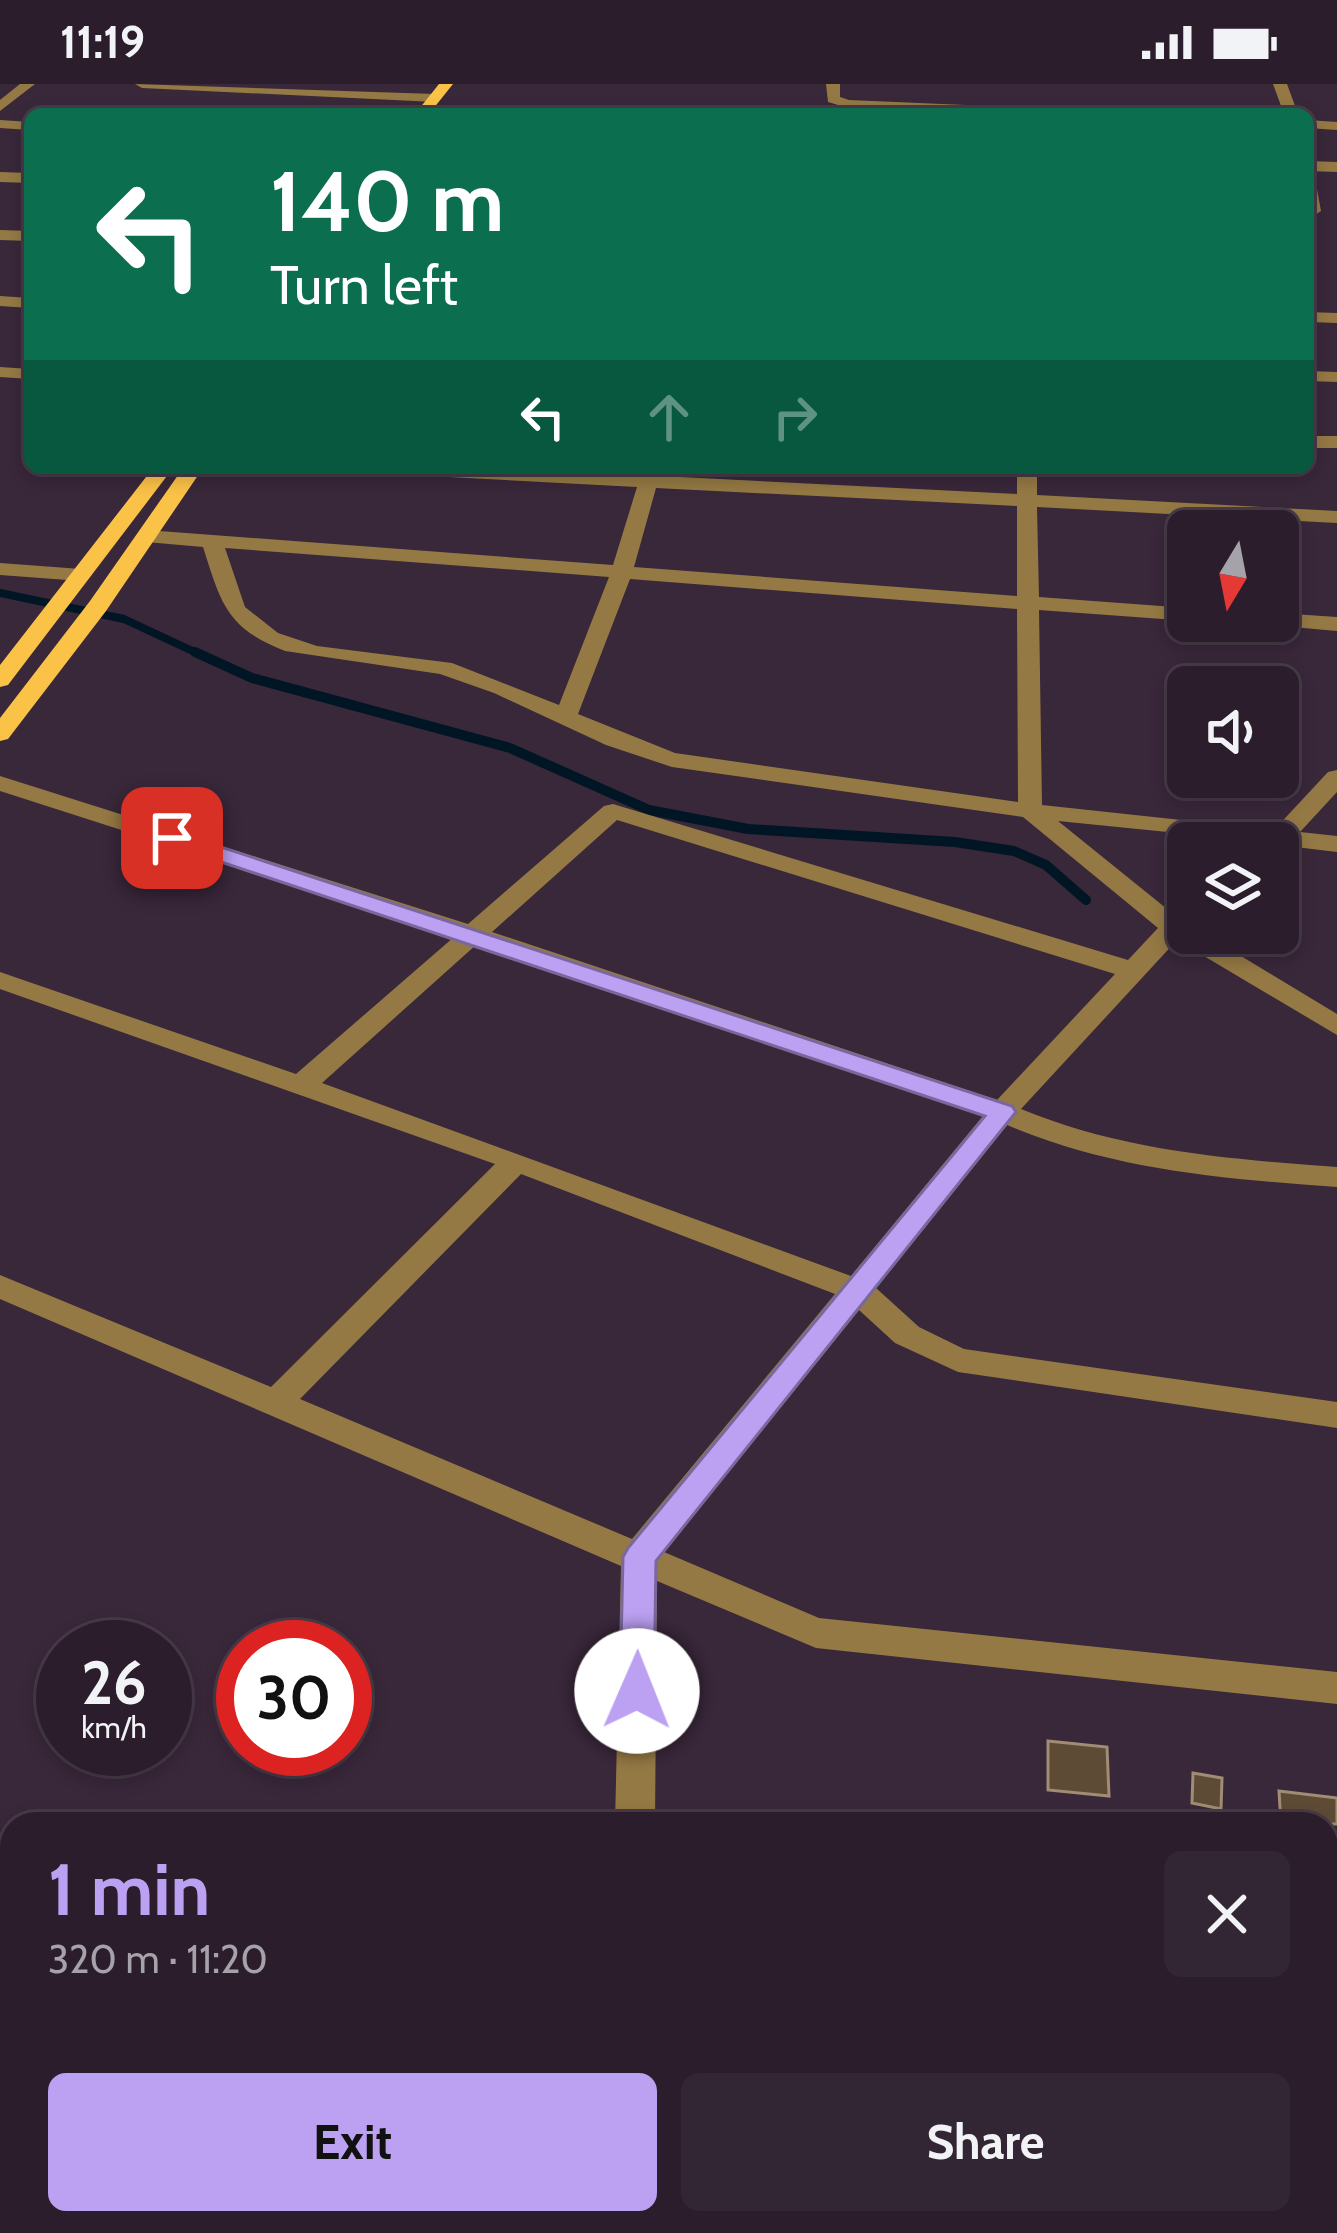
<!DOCTYPE html>
<meta charset="utf-8">
<style>
:root{--surface:#2b1d2c;--page:#332634;--text:#f1f3f6;--muted:#a6a2a9;--line:#473b48;--accent:#bca0f2}
body{margin:0;font-family:Cabin,sans-serif;background:var(--page);color:var(--text);height:100vh;display:flex;flex-direction:column;font-size:45px;white-space:nowrap}
*{box-sizing:border-box;margin:0}
p{font-size:39px;color:var(--muted)}
.icon{flex:none;width:66px;height:66px;fill:none;stroke:currentColor;stroke-width:2;stroke-linecap:round;stroke-linejoin:round}
.map{position:relative;flex:1;overflow:hidden}
.side{position:absolute;left:0px;top:1728px;width:1338px;height:423px;display:flex;flex-direction:column;background:var(--surface);border-radius:36px 36px 0 0;box-shadow:0 6px 18px #0003,0 0 0 3px var(--line)}
.side>*{flex:none}
.hud{position:absolute;left:24px;top:24px;width:1290px;height:366px;border-radius:18px;box-shadow:0 6px 18px #0003,0 0 0 3px var(--line);background:#0b6e4f;color:#fff;overflow:hidden}
.needle{width:78px;rotate:190deg}
.controls{position:absolute;left:1167px;top:426px;display:grid;gap:24px}
.controls a{display:grid;place-items:center;width:132px;height:132px;border-radius:18px;background:var(--surface);box-shadow:0 6px 18px #0003,0 0 0 3px var(--line);font-size:60px}
.speed{position:absolute;left:36px;top:1536px;display:flex;gap:24px;font-size:60px;font-weight:700;text-align:center}
.speed>*{display:grid;place-content:center;width:156px;height:156px;border-radius:50%;background:var(--surface);box-shadow:0 6px 18px #0003,0 0 0 3px var(--line);line-height:1}
.speed small{font-size:30px;font-weight:400}
.speed .limit{border:18px solid #d22;background:#fff;color:#111}
.pin{position:absolute;display:grid;place-items:center;width:102px;height:102px;color:#fff;margin:-51px;border-radius:24px;box-shadow:0 6px 18px #0006}
.me{position:absolute;width:132px;margin:-66px;rotate:1deg;stroke-linejoin:round;filter:drop-shadow(0 0 9px #0008)}
.turn{display:flex;align-items:center;gap:42px;height:252px;padding:0 48px;font-size:54px}
.turn .icon{width:156px;height:156px;stroke-width:2.5}
.turn b{display:block;font-size:84px;line-height:102px}
.lanes{display:flex;align-items:center;height:114px;padding:0 48px;background:#0003;justify-content:center;gap:60px;direction:ltr}
.lanes .off{opacity:.35}
.round{display:grid;place-items:center;flex:none;width:126px;height:126px;border-radius:18px;background:var(--page)}
.headline{display:flex;align-items:center;justify-content:space-between;height:204px;padding:0 48px}
h1{font-size:72px;font-weight:800;line-height:90px;color:var(--accent)}
.button{display:flex;gap:24px;margin-top:auto;padding:24px 48px}
.button a{flex:1;height:138px;border-radius:18px;background:var(--accent);color:#111;font-size:48px;font-weight:800;line-height:138px;text-align:center}
.button a+a{background:var(--page);color:var(--text)}
.status{display:flex;justify-content:space-between;align-items:center;height:84px;padding:0 60px;background:var(--surface);direction:ltr}
.status svg{height:33px;fill:currentColor}
.map>svg:first-child{display:block}
.lines{fill:none;stroke-linecap:round;stroke-linejoin:round}
.stream-far1{stroke:#001624;stroke-width:8}
.stream{stroke:#001624;stroke-width:10}
.building{fill:#5e4b35;stroke:#a18c74;stroke-width:3}
.minor{fill:#947944;fill-rule:evenodd}
.major{fill:#fbc248;fill-rule:evenodd}
.route{fill:#bca0f2;stroke:#7a689d;stroke-width:3}
</style>
<div class="status"><b>11:19</b><svg viewBox="0 0 49 12"><path d="M0 12V9h3v3zM5 12V6h3v6zM10 12V3h3v9zM15 12V0h3v12zM26 1h20v11H26zM47 4h2v5h-2z"/></svg></div>
<div class="map">
<svg width="1337" height="2149" viewBox="0 0 1337 2149">
<rect width="100%" height="100%" fill="#39273a"/>
<g class="lines">
<!-- stream-far1 -->
<path class="stream-far1" d="M0 509 124 535 201 571"/>
<!-- stream -->
<path class="stream" d="M195 568 252 594 510 664 649 726 748 745 955 758 1014 767 1046 781 1086 816"/>
</g>
<!-- building -->
<path class="building" d="M1048 1657 1107 1663 1109 1712 1048 1706Z
M1193 1689 1222 1694 1221 1725 1192 1719Z
M1279 1707 1337 1714V1740H1281Z"/>
<g class="lines">
<!-- minor -->
<path class="minor" d="M20 0H35L0 27V16Z
M135 0 435 10 442 14 435 18 142 4Z
M826 0H840V13L849 16 1084 26 1091 30 848 24 828 18Z
M1273 0H1287L1298 30H1284Z
M0 36 30 38V46L0 44Z
M1308 36 1337 38V46L1308 44Z
M1308 77 1337 78V88L1308 87Z
M0 88 30 89V99L0 98Z
M1308 95 1316 100 1321 127 1313 132 1308 130Z
M0 146 30 147V157L0 156Z
M0 212 30 214V224L0 222Z
M1308 228 1337 229V239L1308 238Z
M0 283 30 285V295L0 293Z
M1308 287 1337 288V298L1308 297Z
M1308 352H1337V364H1308Z
M382 384 640 391 642 384H662L660 392 1017 410V384H1037V411L1337 427V439L1037 423 1039 513 1188 524 1190 537 1039 526 1042 721 1274 746 1328 688 1337 686V708L1300 748 1337 752V768L1287 762 1278 766V759L1058 737 1172 829 1188 824V849H1203L1337 930V951L1177 856 1021 1025C1123 1067 1228 1075 1337 1083V1103C1224 1095 1113 1086 1007 1041L876 1204 919 1243 964 1265 1337 1318V1344L958 1288 895 1259 859 1226 664 1468 819 1534 1337 1588V1620L816 1564 657 1497 655 1740H615L621 1482 0 1215V1191L271 1303 495 1080 0 905V888L296 990 454 853 0 707V692L468 840 604 722 613 720 1128 876 1158 844 1023 733 672 683 606 661 494 609 440 590 285 567C226 544 221 519 203 463L146 458 136 452 146 446 613 481 637 403 392 390ZM656 404 1017 422V512L634 483ZM225 464 609 493 559 621 452 579 317 562 278 549 245 523ZM630 495 1017 525 1018 718 675 669 578 630ZM617 736 1115 890 997 1016 492 848ZM477 860 983 1032 851 1192 322 999ZM521 1090 835 1210 632 1455 300 1315Z
M0 479 81 485 92 491 81 497 0 491Z
M1278 529 1337 533V547L1270 541 1268 537H1278Z
M1326 1968 1337 1970V2012L1326 2010Z"/>
<!-- major -->
<path class="major" d="M439 0H453L429 30H415Z
M153 384H173L8 601 0 603V581Z
M183 384H203L106 527 8 655 0 657V634L90 517Z"/>
</g>
<!-- route -->
<path class="route" d="M172 747 1012 1022 1016 1028 656 1477 654 1607 649 1617 637 1621 625 1617 620 1607 623 1473 628 1464 985 1032 164 759V749Z"/>
</svg>
<div class="controls">
<a><svg class="needle" viewBox="-14 -14 28 28"><path d="M0-13l5 13h-10z" fill="#e53935"/><path d="M0 13l5-13h-10z" fill="#a6a2a9"/></svg></a>
<a><svg class="icon" aria-label="sound" viewBox="0 0 24 24"><path d="M4 9h4l5-4v14l-5-4H4zM17 9q2 3 0 6"/></svg></a>
<a><svg class="icon" aria-label="layers" viewBox="0 0 24 24"><path d="M12 4l9 5-9 5-9-5zM3 14l9 5 9-5"/></svg></a>
</div>
<div class="speed"><div>26<small>km/h</small></div><div class="limit">30</div></div>
<div class="pin" style="left:172px;top:754px;background:#d93025"><svg class="icon" aria-label="arrive" viewBox="0 0 24 24"><path d="M6 21V4h12l-3 4 3 4H6"/></svg></div>
<svg class="me" style="left:637px;top:1607px" viewBox="-20 -20 40 40"><circle r="19" fill="#fff"/><path d="M0-13L10 11 0 6-10 11z" fill="#bca0f2"/></svg>
<div class="hud">
<div class="turn"><svg class="icon" aria-label="left" viewBox="0 0 24 24"><path d="M17 20v-9H6M10 6l-5 5 5 5"/></svg><div><b>140 m</b>Turn left</div></div>
<div class="lanes"><svg class="icon" aria-label="left" viewBox="0 0 24 24"><path d="M17 20v-9H6M10 6l-5 5 5 5"/></svg><svg class="icon off" aria-label="ahead" viewBox="0 0 24 24"><path d="M12 20V5M6 11l6-6 6 6"/></svg><svg class="icon off" aria-label="right" viewBox="0 0 24 24"><path d="M7 20v-9h11M14 6l5 5-5 5"/></svg></div>
</div>
<section class="side">
<div class="headline"><div><h1>1 min</h1><p>320 m · 11:20</p></div><a class="round"><svg class="icon" aria-label="close" viewBox="0 0 24 24"><path d="M6 6l12 12M18 6L6 18"/></svg></a></div>
<div class="button"><a>Exit</a><a>Share</a></div>
</section>
</div>
